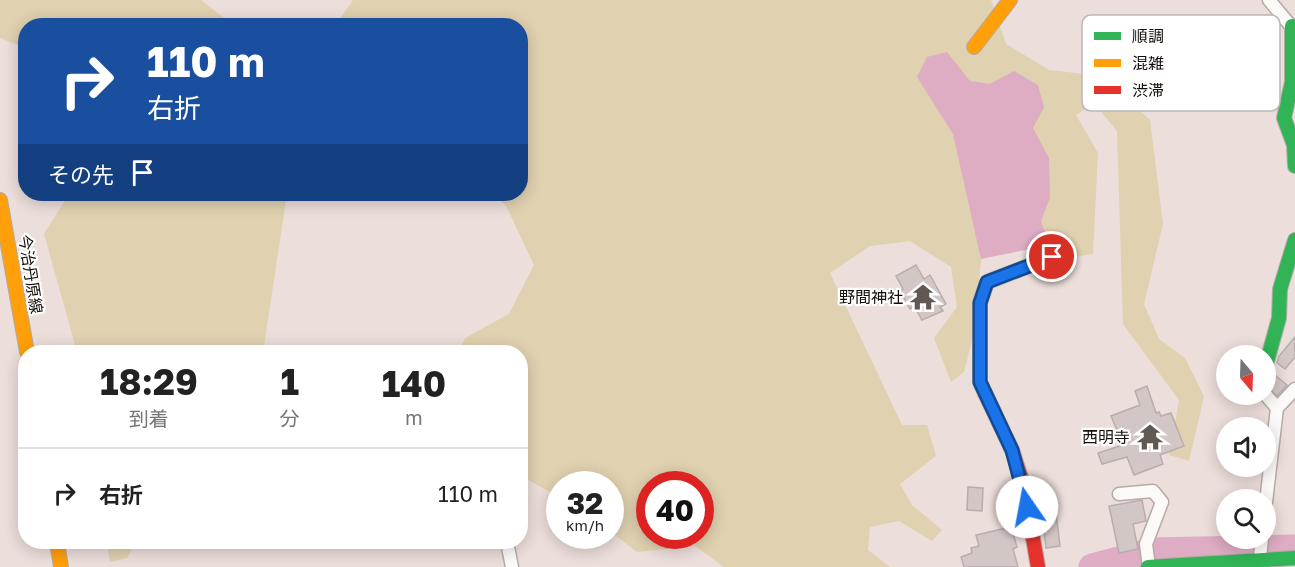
<!DOCTYPE html>
<html lang="ja">
<meta charset="utf-8">
<style>
:root{--surface:#fff;--page:#f6f6f6;--text:#222;--muted:#767676;--line:#e0e0e0}
body{margin:0;font-family:"Golos Text","Noto Sans JP",sans-serif;background:var(--page);color:var(--text);height:100vh;display:flex;flex-direction:column;font-size:22px;white-space:nowrap}
*{box-sizing:border-box;margin:0}
p{font-size:20px;color:var(--muted)}
.icon{flex:none;width:33px;height:33px;fill:none;stroke:currentColor;stroke-width:2;stroke-linecap:round;stroke-linejoin:round}
.map{position:relative;flex:1;overflow:hidden}
.details{position:absolute;left:18px;top:345px;width:510px;height:204px;display:flex;flex-direction:column;background:var(--surface);border-radius:24px;box-shadow:0 3px 15px #0003}
.details>*{flex:none}
.guide{position:absolute;left:18px;top:18px;width:510px;height:183px;border-radius:24px;box-shadow:0 3px 15px #0003;background:#1a4fa0;color:#fff;overflow:hidden}
.needle{width:39px;rotate:161deg}
.controls{position:absolute;left:1216px;top:345px;display:grid;gap:12px}
.controls a{display:grid;place-items:center;width:60px;height:60px;border-radius:50%;background:var(--surface);box-shadow:0 3px 15px #0003;font-size:30px}
.speed{position:absolute;left:546px;top:471px;display:flex;gap:12px;font-size:30px;font-weight:700;text-align:center}
.speed>*{display:grid;place-content:center;width:78px;height:78px;border-radius:50%;background:var(--surface);box-shadow:0 3px 15px #0003;line-height:1}
.speed small{font-size:15px;font-weight:400}
.speed .limit{border:9px solid #d22;background:#fff;color:#111}
.pin{position:absolute;display:grid;place-items:center;width:51px;height:51px;color:#fff;margin:-26px;border:3px solid #fff;border-radius:50%;box-shadow:0 2px 6px #0007}
.me{position:absolute;width:66px;margin:-33px;rotate:348deg;stroke-linejoin:round;filter:drop-shadow(0 0 4px #0008)}
.turn{display:flex;align-items:center;gap:21px;height:126px;padding:0 30px;font-size:27px}
.turn .icon{width:78px;height:78px;stroke-width:2.5}
.turn b{display:block;font-size:42px;line-height:51px}
.then{display:flex;align-items:center;height:57px;padding:0 30px;background:#0003;gap:12px;font-size:22px}
.eta{display:flex;justify-content:space-evenly;align-items:center;height:102px;text-align:center}
.eta b{font-size:36px;font-weight:700;line-height:42px}
ul{padding:0;list-style:none}
li{display:flex;align-items:center;gap:18px;height:90px;padding:0 30px;border-top:2px solid var(--line)}
li div{flex:1}
li b{display:block;font-size:22px}
li em{font-style:normal}
.map>svg:first-child{display:block}
.green{fill:#e0d1b0;fill-rule:evenodd}
.water{fill:#deacc3}
.lines{fill:none;stroke-linecap:round;stroke-linejoin:round}
.river{stroke:#deacc3;stroke-width:27}
.building{fill:#d3c7c6;stroke:#b8adac;stroke-width:1.5}
.street-casing{stroke:#b4aaa6;stroke-width:15}
.fast-casing{stroke:#b4aaa6;stroke-width:16}
.slow-casing{stroke:#b4aaa6;stroke-width:16}
.jam-casing{stroke:#b4aaa6;stroke-width:16}
.street{stroke:#fcfaf9;stroke-width:12}
.fast{stroke:#30b455;stroke-width:14}
.slow{stroke:#ff9f0a;stroke-width:14}
.jam{stroke:#e5322d;stroke-width:14}
.route-casing{stroke:#114b97;stroke-width:15}
.route{stroke:#1a73e8;stroke-width:10}
.labels{text-anchor:middle;dominant-baseline:central;stroke-width:4.5;stroke-linejoin:round;paint-order:stroke}
.street-label{font-size:16px;fill:#160e0b;stroke:#fff}
.poi-label{font-size:16px;fill:#160e0b;stroke:#fff;text-anchor:end}
.key{fill:#fff;stroke:#b9b7b6;stroke-width:1.5}
.key-label{font-size:16px;fill:#160e0b}
</style>
<div class="map">
<svg width="1295" height="567" viewBox="0 0 1295 567">
<rect width="100%" height="100%" fill="#ecdeda"/>
<!-- green -->
<path class="green" d="M0 0H201L233 25 26 26 25 48 0 38Z
M353 0H991L1006 44 1049 70 1102 76 1150 120 1163 224 1144 304 1159 339 1185 358 1204 396 1189 461 1169 455 1179 400 1123 324 1117 131 1094 103 1076 115 1098 153 1093 254 1068 258 1031 235 985 219 974 332 964 372 951 382 934 338 957 307 951 267 910 241 870 246 830 273 902 425H927L936 456 900 484 912 505 942 530 932 541 899 521 870 527 868 550 890 567H724L695 546 637 552 611 532 610 484H560L559 497 521 476 520 352H459L465 338 509 314 534 265 506 206 494 194H520V26H335ZM650 484H700V536H650Z
M69 194H287L263 352H77L44 234Z
M103 542H133L134 546 127 558 110 562 107 543Z"/>
<!-- water -->
<path class="water" d="M947 52 970 81 990 84 1014 71 1038 85 1044 107 1033 128 1049 158 1050 198 1041 221 1049 245 981 259 953 134 917 77 927 57Z"/>
<g class="lines">
<!-- river -->
<path class="river" d="M1092 567 1152 551 1295 548"/>
</g>
<!-- building -->
<path class="building" d="M916 265 924 279 930 275 946 304 940 307 943 311 922 320 914 306 910 309 900 291 903 289 896 276Z
M1295 337V357L1285 369 1277 363 1279 356Z
M1275 375 1287 385 1277 396 1266 386Z
M1147 386 1156 413 1159 412 1161 416 1171 413 1184 446 1160 455 1163 464 1134 475 1127 457 1102 464 1098 453 1123 445 1111 416 1140 405 1135 391Z
M968 487 983 488 982 511 967 510Z
M1142 500 1146 521 1133 524 1138 549 1119 553 1109 506Z
M1056 513 1060 546 1046 548 1042 515Z
M1011 527 1017 547 1013 549 1018 567H964L961 557 972 553 971 548 979 546 976 535Z"/>
<g class="lines">
<!-- street casing -->
<g class="street-casing">
<path id="street" d="M1269 0 1295 31
M1265 394 1277 408
M1119 494 1153 491 1162 502 1146 544 1149 567
M1266 502 1277 408 1295 389
M507 542 512 567
M1259 567 1262 538"/>
</g>
<!-- fast casing -->
<g class="fast-casing">
<path id="fast" d="M1292 26V82L1284 118 1294 145 1295 166
M1266 365 1279 318 1280 289 1295 240
M1148 567 1295 558"/>
</g>
<!-- slow casing -->
<g class="slow-casing">
<path id="slow" d="M974 47 1010 0
M0 200 27 352
M985 393 980 382V303L987 282 1052 257
M57 542 61 567"/>
</g>
<!-- jam casing -->
<g class="jam-casing">
<path id="jam" d="M985 393 1012 450 1024 487 1038 567"/>
</g>
<!-- street -->
<use href="#street" class="street"/>
<!-- fast -->
<use href="#fast" class="fast"/>
<!-- slow -->
<use href="#slow" class="slow"/>
<!-- jam -->
<use href="#jam" class="jam"/>
</g>
<g class="lines">
<!-- route casing -->
<g class="route-casing">
<path id="route" d="M1027 507 1012 450 980 382V303L987 282 1052 257"/>
</g>
<!-- route -->
<use href="#route" class="route"/>
</g>
<!-- icons -->
<defs>
<g id="temple-bare" transform="scale(2.07)"><path d="M0-6L5-2H3V0L6.5 2.5H4V6H1.5V3h-3V6H-4V2.5H-6.5L-3 0V-2H-5Z" fill="#615753" stroke="#fff" stroke-width="2.5" paint-order="stroke"/></g>
</defs>
<g fill-rule="evenodd">
<use href="#temple-bare" x="923" y="297"/>
<use href="#temple-bare" x="1150" y="437"/>
</g>
<g class="labels">
<!-- street labels -->
<g class="street-label">
<text transform="translate(31 274) rotate(81)">今治丹原線</text>
</g>
<!-- poi labels -->
<g class="poi-label">
<text x="903" y="297">野間神社</text>
<text x="1130" y="437">西明寺</text>
</g>
</g>
<!-- legend -->
<rect x="1082" y="15" width="198" height="96" rx="9" class="key"/>
<rect x="1094" y="32" width="27" height="8" fill="#30b455"/>
<rect x="1094" y="59" width="27" height="8" fill="#ff9f0a"/>
<rect x="1094" y="86" width="27" height="8" fill="#e5322d"/>
<g class="key-label">
<text x="1132" y="42">順調</text>
<text x="1132" y="69">混雑</text>
<text x="1132" y="96">渋滞</text>
</g>
</svg>
<div class="controls">
<a><svg class="needle" viewBox="-14 -14 28 28"><path d="M0-13l5 13h-10z" fill="#e53935"/><path d="M0 13l5-13h-10z" fill="#767676"/></svg></a>
<a><svg class="icon" aria-label="sound" viewBox="0 0 24 24"><path d="M4 9h4l5-4v14l-5-4H4zM17 9q2 3 0 6"/></svg></a>
<a><svg class="icon" aria-label="search" viewBox="0 0 24 24"><circle cx="10" cy="10" r="6"/><path d="M15 15l6 6"/></svg></a>
</div>
<div class="speed"><div>32<small>km/h</small></div><div class="limit">40</div></div>
<div class="pin" style="left:1052px;top:257px;background:#d93025"><svg class="icon" aria-label="arrive" viewBox="0 0 24 24"><path d="M6 21V4h12l-3 4 3 4H6"/></svg></div>
<svg class="me" style="left:1027px;top:507px" viewBox="-20 -20 40 40"><circle r="19" fill="#fff"/><path d="M0-13L10 11 0 6-10 11z" fill="#1a73e8"/></svg>
<div class="guide">
<div class="turn"><svg class="icon" aria-label="right" viewBox="0 0 24 24"><path d="M7 20v-9h11M14 6l5 5-5 5"/></svg><div><b>110 m</b>右折</div></div>
<div class="then">その先<svg class="icon" aria-label="arrive" viewBox="0 0 24 24"><path d="M6 21V4h12l-3 4 3 4H6"/></svg></div>
</div>
<section class="details">
<div class="eta">
<div><b>18:29</b><p>到着</p></div>
<div><b>1</b><p>分</p></div>
<div><b>140</b><p>m</p></div>
</div>
<ul>
<li><svg class="icon" aria-label="right" viewBox="0 0 24 24"><path d="M7 20v-9h11M14 6l5 5-5 5"/></svg><div><b>右折</b></div><em>110 m</em></li>
</ul>
</section>
</div>
